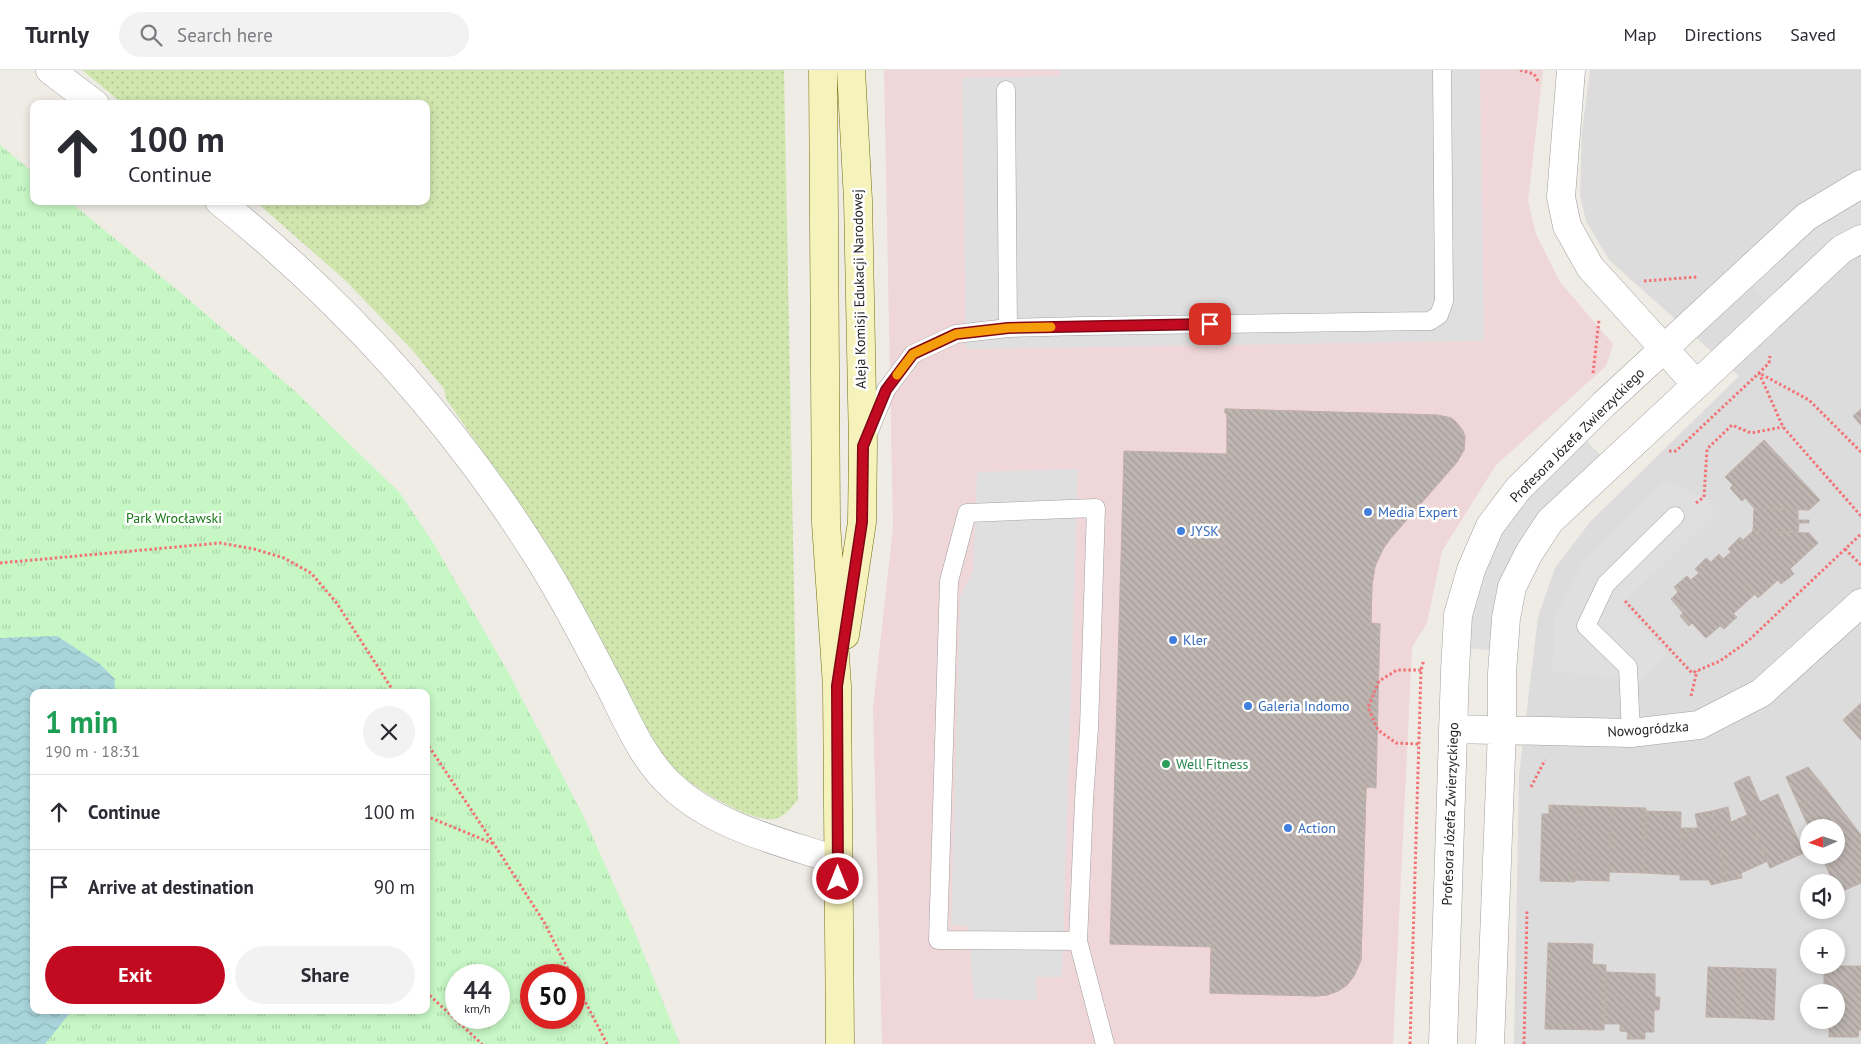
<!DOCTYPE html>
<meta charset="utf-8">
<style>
:root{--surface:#fff;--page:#f2f2f3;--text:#2b2b33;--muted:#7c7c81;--line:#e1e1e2;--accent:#c20b20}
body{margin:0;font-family:"PT Sans",sans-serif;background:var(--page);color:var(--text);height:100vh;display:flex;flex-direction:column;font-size:19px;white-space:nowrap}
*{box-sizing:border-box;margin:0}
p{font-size:16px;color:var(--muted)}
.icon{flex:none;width:28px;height:28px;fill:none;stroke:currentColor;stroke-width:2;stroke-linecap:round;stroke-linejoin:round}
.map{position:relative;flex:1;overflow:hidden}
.sheet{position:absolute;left:30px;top:619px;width:400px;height:325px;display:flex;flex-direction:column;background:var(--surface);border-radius:10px;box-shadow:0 2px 8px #0003}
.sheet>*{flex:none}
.hud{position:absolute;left:30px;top:30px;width:400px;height:105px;border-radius:10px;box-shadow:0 2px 8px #0003;background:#fff;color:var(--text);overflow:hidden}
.needle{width:32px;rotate:267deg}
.fabs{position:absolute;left:1800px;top:749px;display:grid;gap:10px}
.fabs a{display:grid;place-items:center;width:45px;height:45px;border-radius:50%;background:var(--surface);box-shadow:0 2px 8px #0003;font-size:25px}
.speed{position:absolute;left:445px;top:894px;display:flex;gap:10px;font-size:25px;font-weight:700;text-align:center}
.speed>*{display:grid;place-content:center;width:65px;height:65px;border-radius:50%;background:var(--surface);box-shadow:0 2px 8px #0003;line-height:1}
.speed small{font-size:12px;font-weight:400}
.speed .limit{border:8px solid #d22;background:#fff;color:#111}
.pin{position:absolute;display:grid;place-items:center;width:42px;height:42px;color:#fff;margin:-21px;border-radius:10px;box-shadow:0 2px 8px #0006}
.me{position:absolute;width:55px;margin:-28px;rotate:0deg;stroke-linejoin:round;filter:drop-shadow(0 0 4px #0008)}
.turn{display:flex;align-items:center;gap:18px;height:105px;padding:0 15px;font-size:22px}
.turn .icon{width:65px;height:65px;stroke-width:2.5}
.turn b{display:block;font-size:35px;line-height:42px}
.round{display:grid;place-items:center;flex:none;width:52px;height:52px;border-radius:26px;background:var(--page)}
.headline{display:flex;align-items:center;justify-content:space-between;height:85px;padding:0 15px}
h1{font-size:30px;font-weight:700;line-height:38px;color:#1e9e55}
.action{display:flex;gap:10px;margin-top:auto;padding:10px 15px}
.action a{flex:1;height:58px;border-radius:30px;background:var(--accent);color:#fff;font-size:20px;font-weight:700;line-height:58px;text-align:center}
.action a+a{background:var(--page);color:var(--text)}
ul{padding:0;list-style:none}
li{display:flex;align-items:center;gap:15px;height:75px;padding:0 15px;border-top:1px solid var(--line)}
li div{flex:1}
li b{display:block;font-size:19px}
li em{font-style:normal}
header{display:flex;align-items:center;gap:30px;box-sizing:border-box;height:70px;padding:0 25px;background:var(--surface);border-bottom:1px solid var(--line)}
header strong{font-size:24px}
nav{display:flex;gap:28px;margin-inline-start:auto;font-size:18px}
.search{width:350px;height:45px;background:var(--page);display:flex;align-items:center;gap:12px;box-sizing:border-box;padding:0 18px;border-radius:28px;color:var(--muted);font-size:19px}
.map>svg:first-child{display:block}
.residential{fill:#dddcdc;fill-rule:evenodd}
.commercial{fill:#efd6d8}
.grass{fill:url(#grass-dots)}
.park{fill:url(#park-tufts);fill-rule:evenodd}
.parking{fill:#dfdfdf}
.water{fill:url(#water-waves)}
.building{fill:url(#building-back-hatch);stroke:#c0b0a9}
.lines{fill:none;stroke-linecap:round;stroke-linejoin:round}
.service-casing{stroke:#a0a0a0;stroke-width:19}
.minor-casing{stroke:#a0a0a0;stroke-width:29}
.secondary-casing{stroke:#71700b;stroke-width:29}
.path{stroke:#f27375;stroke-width:3;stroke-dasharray:2.5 2.5;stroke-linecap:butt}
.service{stroke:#fff;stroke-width:18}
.minor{stroke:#fff;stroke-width:28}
.secondary{stroke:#f6f2bc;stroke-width:28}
.route-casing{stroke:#7e0715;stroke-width:12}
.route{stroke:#c20b20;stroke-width:9}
.slow{stroke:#f59e0b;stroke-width:9}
.shop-dot{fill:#3f7fe0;stroke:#fff;stroke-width:2}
.leisure-dot{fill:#2e9e5b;stroke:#fff;stroke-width:2}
.labels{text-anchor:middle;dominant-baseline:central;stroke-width:5;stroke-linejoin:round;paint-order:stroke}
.street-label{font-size:14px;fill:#1f1f1f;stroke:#fff}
.shop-label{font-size:14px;fill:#366cbe;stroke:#fff;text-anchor:start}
.park-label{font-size:14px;fill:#157812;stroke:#fff}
.leisure-label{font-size:14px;fill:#27864d;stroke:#fff;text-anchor:start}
</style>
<header>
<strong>Turnly</strong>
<div class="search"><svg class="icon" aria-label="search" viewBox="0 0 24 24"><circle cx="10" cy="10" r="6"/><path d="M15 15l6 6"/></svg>Search here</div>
<nav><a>Map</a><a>Directions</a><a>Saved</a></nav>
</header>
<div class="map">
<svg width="1861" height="974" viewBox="0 0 1861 974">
<defs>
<pattern id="grass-dots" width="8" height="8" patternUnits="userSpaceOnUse" patternTransform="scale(1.25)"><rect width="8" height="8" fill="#d0e6ae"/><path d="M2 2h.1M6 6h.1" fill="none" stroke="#b2c595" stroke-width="1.8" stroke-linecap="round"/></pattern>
<pattern id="park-tufts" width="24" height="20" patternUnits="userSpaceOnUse" patternTransform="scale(1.25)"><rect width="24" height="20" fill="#c7f7c5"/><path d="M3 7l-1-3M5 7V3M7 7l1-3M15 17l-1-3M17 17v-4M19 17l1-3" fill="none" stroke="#aad3a9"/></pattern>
<pattern id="water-waves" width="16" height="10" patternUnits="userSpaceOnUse" patternTransform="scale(1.25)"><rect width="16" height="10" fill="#a8d5da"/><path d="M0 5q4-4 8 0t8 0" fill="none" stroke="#90b6bb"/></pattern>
<pattern id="building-back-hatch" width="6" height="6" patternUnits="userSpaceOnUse" patternTransform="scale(1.25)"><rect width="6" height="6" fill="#bfb6b2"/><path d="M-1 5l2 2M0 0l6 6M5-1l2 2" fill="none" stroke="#a49c99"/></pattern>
</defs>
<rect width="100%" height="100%" fill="#efebe5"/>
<!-- residential -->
<path class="residential" d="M1590 0H1861V974H1514L1519 705 1538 547 1555 498 1590 452 1739 306 1609 190 1586 151 1580 125 1582 62ZM1809 758H1836V785H1809ZM1809 812H1836V840H1809ZM1809 868H1836V895H1809ZM1809 922H1836V950H1809Z"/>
<!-- commercial -->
<path class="commercial" d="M884 0H1543L1528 131 1536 164 1560 212 1613 274 1606 296 1496 395 1442 481 1427 553 1412 577 1393 974H882L873 638 893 458Z"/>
<!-- grass -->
<path class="grass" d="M82 0H784L798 730C792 736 786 745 778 748 755 757 687 714 672 697 660 684 652 667 643 652 622 615 603 576 582 539 541 466 494 397 446 329L444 319 440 314 413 281 345 210 255 131H426V34H123Z"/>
<!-- park -->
<path class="park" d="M0 75 34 103V131H69L187 228 297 323 400 423 432 471 507 600 583 745 634 860 680 974H0ZM34 622H426V940H34ZM456 905H499V948H456ZM531 905H574V948H531Z"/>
<!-- parking -->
<path class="parking" d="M1060 0H1480L1484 271 966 279 962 8 1060 6Z
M1861 126V157L1767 232 1751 214 1813 154Z
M1585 369 1601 386 1543 444 1490 580 1465 578 1469 545 1500 459 1526 425Z
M1078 399 1062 907H1036L1037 930 974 929 968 856 951 855 960 527 973 500 977 402Z
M1663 410 1704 427 1716 442 1622 535 1667 584 1641 611 1552 601 1555 546 1583 491Z"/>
<!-- water -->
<path class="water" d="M57 566 100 594 115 609 114 622H34V940H70L69 944 45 974H0V568Z"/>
<!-- building -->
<path class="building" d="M1225 339 1437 345 1451 348 1456 352 1463 361 1465 367 1464 380 1457 392 1390 469 1383 479 1375 496 1372 515 1371 553 1380 554 1376 718 1366 717 1361 890 1354 906 1347 915 1338 921 1327 925 1316 926 1210 923 1211 877 1110 874 1124 381 1227 384V343H1225Z
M1225 339 1437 345 1451 348 1456 352 1463 361 1465 367 1464 380 1457 392 1390 469 1383 479 1375 496 1372 515 1361 890 1354 906 1347 915 1338 921 1327 925 1316 926 1210 923 1227 384V343H1225Z
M1861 339V355L1853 346Z
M1764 370 1820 430 1809 440 1754 438 1745 428 1742 431 1730 418 1733 415 1725 407Z
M1754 438 1798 440V450H1809V453H1799L1798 462 1753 461Z
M1753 461 1809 463 1818 473 1790 499 1794 504 1781 514 1778 510 1758 528 1723 489 1731 482 1728 479 1740 467 1743 470Z
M1719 484 1755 524 1733 544 1737 547 1724 559 1720 556 1706 568 1692 553 1689 556 1680 546 1683 543 1671 529 1678 522 1674 517 1687 506 1691 510 1699 503 1695 499 1706 488 1711 492Z
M1861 633V670L1843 650Z
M1808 697 1826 719 1813 727V729L1799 736 1786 707Z
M1749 706 1760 732 1778 724 1804 783 1770 798 1734 713Z
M1826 719 1861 765V813L1838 823 1836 812H1833L1821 785H1836V758H1809L1799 736 1813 729V727Z
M1549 735 1578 736 1575 812 1540 811 1542 744H1549Z
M1578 736 1611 737 1609 811 1575 810Z
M1611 737 1646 738 1644 803 1609 802Z
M1728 737 1731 752 1747 745 1768 791 1741 803 1742 808 1727 811 1712 741Z
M1645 741 1681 742 1680 805 1644 803Z
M1712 741 1727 811 1711 815 1709 810H1680L1681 758H1698L1695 744Z
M1548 873 1593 874 1592 894 1606 895 1604 960 1545 959Z
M1824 896H1861V960H1859L1858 967H1829V953L1824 952V950H1836V922H1824Z
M1708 897 1741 898 1740 948 1706 947Z
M1741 898 1776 899 1774 950 1740 948Z
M1606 902 1655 904V927H1660L1659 940H1654V962H1645V969H1627L1628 962 1620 961V954H1605Z"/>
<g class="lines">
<!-- service casing -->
<g class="service-casing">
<path id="service" d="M1006 20 1008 258
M867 366 886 320 913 284 956 264 1008 258 1083 256 1430 251 1439 245 1444 231 1442 0
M1631 663 1628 597 1586 556 1606 514 1675 446
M1078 871 938 870 949 511 967 443 1096 438 1089 658 1084 730 1078 871 1105 974"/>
</g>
<!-- minor casing -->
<g class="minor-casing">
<path id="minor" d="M50 0 95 34
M1571 0 1561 127 1567 156 1590 197 1696 314
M219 131C343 231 451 349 536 484 564 527 587 574 611 619 628 653 644 691 673 717 717 758 783 772 838 791
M1453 659 1631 663 1699 655 1761 623 1861 533
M1443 974 1455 601 1458 545 1471 500 1490 456 1518 419 1604 334 1806 147 1861 114
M1490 974 1502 660V603L1506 548 1512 517 1529 483 1550 451 1842 179 1861 169"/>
</g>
<!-- secondary casing -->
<g class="secondary-casing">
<path id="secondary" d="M823 0 826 453 837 616 840 974
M845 565 862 452 863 376 858 130 851 0"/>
</g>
<!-- path -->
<path class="path" d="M1520 0 1534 4 1539 13
M1644 211 1697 207
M1593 303 1599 250
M1669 381H1676L1759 303 1769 293 1770 286
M1861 382 1809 330 1759 303 1783 357 1861 446
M1696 433 1704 427 1707 379 1732 355 1751 363 1783 357
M1845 479 1861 495
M0 493 220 473 254 479 284 488 311 503 336 532 394 622
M1625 531 1692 603 1720 591 1748 571 1861 464
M1691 626 1697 601
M426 672 494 774 544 852 571 905
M1418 674 1396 673 1378 660 1368 637 1379 611 1397 600H1422
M1531 717 1545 690
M426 746 494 774
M574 910 607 974
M426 922 482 974
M1410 974 1421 600 1424 590
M1524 974 1527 841"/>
<!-- service -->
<use href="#service" class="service"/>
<!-- minor -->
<use href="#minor" class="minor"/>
<!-- secondary -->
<use href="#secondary" class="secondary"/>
</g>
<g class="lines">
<!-- route casing -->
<g class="route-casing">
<path id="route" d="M838 809 837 616 862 452 863 376 886 320 913 284 956 264 1008 258 1210 254"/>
</g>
<!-- route -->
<use href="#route" class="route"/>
<!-- slow -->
<path class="slow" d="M897 305 913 284 956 264 1008 258 1051 257"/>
</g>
<!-- markers -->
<g class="shop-dot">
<circle cx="1368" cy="442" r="5"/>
<circle cx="1181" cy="461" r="5"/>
<circle cx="1173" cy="570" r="5"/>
<circle cx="1248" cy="636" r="5"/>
<circle cx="1288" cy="758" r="5"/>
</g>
<circle class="leisure-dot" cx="1166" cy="694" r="5"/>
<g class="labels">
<!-- street labels -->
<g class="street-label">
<text transform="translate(859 219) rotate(-91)">Aleja Komisji Edukacji Narodowej</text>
<text transform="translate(1577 365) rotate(-45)">Profesora Józefa Zwierzyckiego</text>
<text transform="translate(1648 659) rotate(-4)">Nowogródzka</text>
<text transform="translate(1450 744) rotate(-88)">Profesora Józefa Zwierzyckiego</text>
</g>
<!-- shop labels -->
<g class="shop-label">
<text x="1378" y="442">Media Expert</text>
<text x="1191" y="461">JYSK</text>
<text x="1183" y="570">Kler</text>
<text x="1258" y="636">Galeria Indomo</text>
<text x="1298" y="758">Action</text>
</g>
<!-- park labels -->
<g class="park-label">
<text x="174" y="448">Park Wrocławski</text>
</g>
<!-- leisure labels -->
<g class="leisure-label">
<text x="1176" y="694">Well Fitness</text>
</g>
</g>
</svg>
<div class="fabs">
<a><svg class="needle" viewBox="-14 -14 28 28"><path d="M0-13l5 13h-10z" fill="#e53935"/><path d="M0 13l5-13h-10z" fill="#7c7c81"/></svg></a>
<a><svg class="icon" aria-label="sound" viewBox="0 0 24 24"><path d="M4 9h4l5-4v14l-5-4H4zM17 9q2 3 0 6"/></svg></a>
<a>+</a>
<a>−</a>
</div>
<div class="speed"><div>44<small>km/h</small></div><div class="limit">50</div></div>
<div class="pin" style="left:1210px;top:254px;background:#d93025"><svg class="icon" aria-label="arrive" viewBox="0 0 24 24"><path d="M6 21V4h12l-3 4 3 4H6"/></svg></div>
<svg class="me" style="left:838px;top:809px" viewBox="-20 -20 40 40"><circle r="17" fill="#c20b20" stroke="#fff" stroke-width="3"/><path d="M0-11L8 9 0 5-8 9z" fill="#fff"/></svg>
<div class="hud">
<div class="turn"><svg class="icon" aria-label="ahead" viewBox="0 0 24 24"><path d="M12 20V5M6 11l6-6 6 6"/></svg><div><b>100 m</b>Continue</div></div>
</div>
<section class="sheet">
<div class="headline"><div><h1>1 min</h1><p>190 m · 18:31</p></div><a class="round"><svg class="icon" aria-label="close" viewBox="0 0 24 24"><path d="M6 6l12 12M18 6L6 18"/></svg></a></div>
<ul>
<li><svg class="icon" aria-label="ahead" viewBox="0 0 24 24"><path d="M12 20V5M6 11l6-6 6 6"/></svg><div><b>Continue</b></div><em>100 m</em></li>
<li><svg class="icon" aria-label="arrive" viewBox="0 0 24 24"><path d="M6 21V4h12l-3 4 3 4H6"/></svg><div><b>Arrive at destination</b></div><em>90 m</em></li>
</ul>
<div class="action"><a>Exit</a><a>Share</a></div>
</section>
</div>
